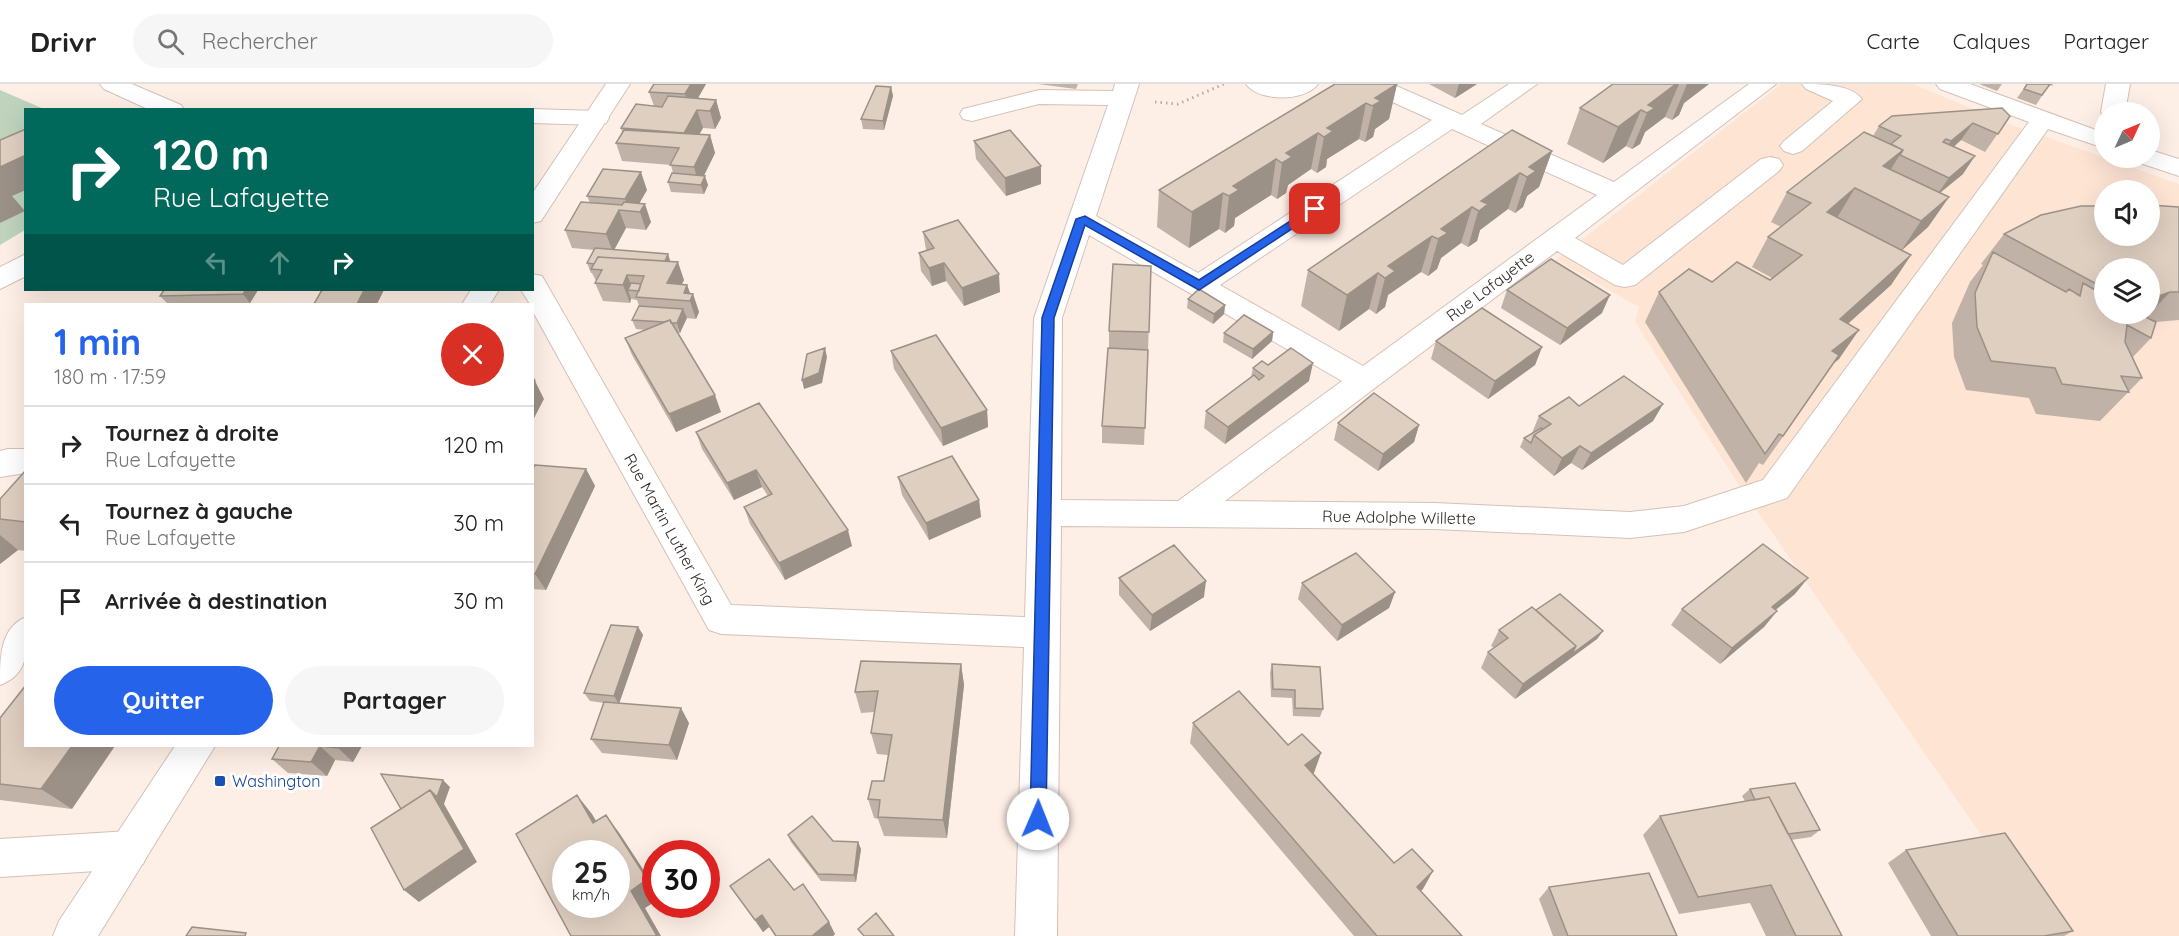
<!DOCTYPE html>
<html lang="fr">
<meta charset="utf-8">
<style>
:root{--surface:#fff;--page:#f6f6f6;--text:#222;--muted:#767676;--line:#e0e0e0;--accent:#2563eb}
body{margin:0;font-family:Quicksand,sans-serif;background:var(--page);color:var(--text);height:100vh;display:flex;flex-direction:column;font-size:22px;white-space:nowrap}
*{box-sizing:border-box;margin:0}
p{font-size:20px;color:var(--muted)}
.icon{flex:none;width:33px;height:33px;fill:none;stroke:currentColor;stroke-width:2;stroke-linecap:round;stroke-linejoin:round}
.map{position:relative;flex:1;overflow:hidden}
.side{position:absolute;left:24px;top:219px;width:510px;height:444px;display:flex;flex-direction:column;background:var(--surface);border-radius:0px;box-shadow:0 6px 24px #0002}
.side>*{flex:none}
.banner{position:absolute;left:24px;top:24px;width:510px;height:183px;border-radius:0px;box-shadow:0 6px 24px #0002;background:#00695c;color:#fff;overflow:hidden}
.needle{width:39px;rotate:46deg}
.controls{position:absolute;left:2094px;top:18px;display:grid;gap:12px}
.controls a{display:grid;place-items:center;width:66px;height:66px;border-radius:50%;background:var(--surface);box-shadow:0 6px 24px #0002;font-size:30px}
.speed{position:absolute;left:552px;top:756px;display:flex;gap:12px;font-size:30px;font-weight:700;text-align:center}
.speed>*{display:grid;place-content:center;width:78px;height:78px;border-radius:50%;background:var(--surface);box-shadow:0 6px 24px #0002;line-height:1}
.speed small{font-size:15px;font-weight:400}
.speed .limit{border:9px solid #d22;background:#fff;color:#111}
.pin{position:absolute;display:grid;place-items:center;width:51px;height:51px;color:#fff;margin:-26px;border-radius:12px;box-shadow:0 3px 9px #0006}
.me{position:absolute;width:66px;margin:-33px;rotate:1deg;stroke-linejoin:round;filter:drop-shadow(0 0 4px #0008)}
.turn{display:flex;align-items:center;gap:21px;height:126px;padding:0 30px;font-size:27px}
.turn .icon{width:78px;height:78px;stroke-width:2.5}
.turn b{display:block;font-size:42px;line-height:51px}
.lanes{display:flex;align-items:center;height:57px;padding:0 30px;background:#0003;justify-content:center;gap:30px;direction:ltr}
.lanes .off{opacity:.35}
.round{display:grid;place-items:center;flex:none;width:63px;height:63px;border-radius:32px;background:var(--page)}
.headline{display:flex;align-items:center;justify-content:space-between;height:102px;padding:0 30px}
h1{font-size:36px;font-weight:700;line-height:45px;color:var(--accent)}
.primary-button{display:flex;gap:12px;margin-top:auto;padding:12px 30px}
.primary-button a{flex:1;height:69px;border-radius:36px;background:var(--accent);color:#fff;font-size:24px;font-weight:700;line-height:69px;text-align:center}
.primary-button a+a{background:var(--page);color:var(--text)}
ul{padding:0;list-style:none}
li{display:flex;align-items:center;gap:18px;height:78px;padding:0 30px;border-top:2px solid var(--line)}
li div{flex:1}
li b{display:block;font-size:22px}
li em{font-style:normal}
header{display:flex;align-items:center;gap:36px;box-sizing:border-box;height:84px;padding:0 30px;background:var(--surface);border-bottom:2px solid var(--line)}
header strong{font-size:28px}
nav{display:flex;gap:33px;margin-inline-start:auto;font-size:21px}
.search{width:420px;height:54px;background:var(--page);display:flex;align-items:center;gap:15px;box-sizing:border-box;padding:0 21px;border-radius:33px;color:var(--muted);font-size:22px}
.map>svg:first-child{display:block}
.built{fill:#fee4d3;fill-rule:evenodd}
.green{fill:#bfd3bd}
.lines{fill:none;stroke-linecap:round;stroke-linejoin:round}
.minor-casing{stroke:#d4c1b6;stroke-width:2}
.major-casing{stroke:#d4c1b6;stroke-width:2}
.path{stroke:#b9ada6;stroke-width:3;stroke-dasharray:1.5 4;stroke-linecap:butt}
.minor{fill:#fff;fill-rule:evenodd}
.major{fill:#fff;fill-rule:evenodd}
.wall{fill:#c0b2a6;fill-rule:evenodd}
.shaded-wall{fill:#9c9187}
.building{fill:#dfcfc1;stroke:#9c9187;stroke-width:1.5;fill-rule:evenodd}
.route{fill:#2563eb;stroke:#184099;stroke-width:1.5}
.transit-dot{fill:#1a4fb4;stroke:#fff;stroke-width:2}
.labels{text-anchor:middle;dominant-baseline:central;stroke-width:6;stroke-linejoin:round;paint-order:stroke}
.street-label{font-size:16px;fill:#322b27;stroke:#fff}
.transit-label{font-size:16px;fill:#164399;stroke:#fff;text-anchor:start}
</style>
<header>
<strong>Drivr</strong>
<div class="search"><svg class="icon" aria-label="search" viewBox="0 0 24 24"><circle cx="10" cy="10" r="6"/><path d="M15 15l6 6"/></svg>Rechercher</div>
<nav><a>Carte</a><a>Calques</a><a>Partager</a></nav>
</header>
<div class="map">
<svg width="2179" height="852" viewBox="0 0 2179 852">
<rect width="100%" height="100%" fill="#feefe6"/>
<!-- built -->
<path class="built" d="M1781 0H1913L2012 41 2179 100V852H2051L1735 395 1635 238 1639 223 1556 176ZM2104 106H2150V152H2104ZM2104 184H2150V230H2104Z"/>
<!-- green -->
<path class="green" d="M0 6 44 25 26 26 25 78 0 90Z
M25 106V146L0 161V139L9 113Z"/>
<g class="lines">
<!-- minor casing -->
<g class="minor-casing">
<path id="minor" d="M100 0H132L181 21 184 26H150L104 5Z
M1115 0H1139L1096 132 1198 189 1432 36 1364 5 1360 0H1392L1462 31 1509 0H1537L1481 40 1614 98 1749 0H1776L1575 154 1623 181 1761 75 1770 73 1779 75 1783 81 1779 87 1635 201 1625 203 1615 201 1557 167 1225 417 1435 419 1630 428 1684 422 1763 396 2029 38 1940 5 1936 0H1970L2104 49V64L2048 45 1787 414 1684 448 1630 454 1435 445 1061 442 1057 852H1015L1024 563 721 550 709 546 532 226V220H530L521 206H532V190L542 192 731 521 1025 533 1034 234 1108 21 1039 20 972 37 963 35 960 30 963 25 1039 6 1113 7ZM1452 45 1597 111 1363 282 1220 201ZM1089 151 1342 297 1178 417 1061 416 1062 234Z
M1246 0H1318C1305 18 1259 18 1246 0Z
M1802 0C1821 0 1850 0 1862 15L1802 67 1793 70 1784 67 1780 62 1784 57 1833 17 1806 5Z
M2106 0H2130L2125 28H2104V33L2101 28Z
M532 25 597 27 606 29 609 34 606 39 597 41 532 39V26H528Z
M2150 66 2179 75V92L2140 79 2137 74H2150Z
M26 170V192L0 205V183Z
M8 365H26V389L0 393V367Z
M26 533C26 562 32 589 0 601 0 573 0 544 26 533Z
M129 747 143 752 149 766 143 780 129 785 0 793V755Z"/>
</g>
<!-- major casing -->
<g class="major-casing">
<path id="major" d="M606 0H630L541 137 532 139V110Z
M471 206H499L490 220H462Z
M175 662H215L98 852H53L59 837Z"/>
</g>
<!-- path -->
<path class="path" d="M1155 18 1178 20 1224 0"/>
<!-- minor -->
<use href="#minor" class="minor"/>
<!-- major -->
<use href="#major" class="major"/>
</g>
<!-- wall -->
<path class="wall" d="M654 0H706L698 14 716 16 721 34 715 45 703 44 699 50 710 51 715 69 704 92 708 101 704 110 671 108 668 98 673 89 671 81 622 77 616 59 622 48 621 44 654 22 649 8Z
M1038 0H1078L1076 5Z
M1397 0 1389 35 1375 45 1373 53 1365 58 1359 55 1327 75 1326 83 1317 89 1311 85 1288 101 1286 109 1277 115 1271 111 1235 134 1234 142 1225 149 1219 145 1189 164 1157 143 1159 106Z
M1429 0H1477L1455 14Z
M1613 0H1709L1684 19 1679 31 1672 36 1665 33 1645 48 1640 60 1632 65 1626 62 1603 79 1567 60 1580 24Z
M1979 0H2002L1997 7Z
M2027 0H2053L2052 2 2049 1 2036 21 2017 14Z
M891 3 893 12 884 46 863 45 861 35Z
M2010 32 1985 68 1961 56 1954 63 1963 90 1940 109 1949 113 1928 143 1902 166 1911 171 1891 201 1848 239 1839 275 1834 279 1763 381 1759 379 1746 399 1645 238 1659 208 1712 198 1770 196 1772 194 1752 183 1768 153 1781 143 1771 138 1787 108 1873 52 1879 42Z
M974 57 1041 82V100L1006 112 976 75Z
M1552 67 1539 103 1527 112 1523 123 1515 129 1508 125 1480 146 1477 157 1468 163 1461 159 1441 174 1437 185 1428 192 1421 188 1388 211 1385 223 1376 230 1369 225 1339 247 1301 222 1308 186Z
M647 106 639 119 651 138 646 146 626 144 614 166 668 170 670 177 684 196 681 201H687L690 210H693L699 228 696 235 686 234 680 249 677 248 721 328 676 348 632 271 625 254 645 246 636 245 632 236 639 222 637 216 631 215 630 219 603 217 595 199 596 197 592 189H591L587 179 594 166 572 164 565 146 590 119 587 112Z
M2101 120 2179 123V236L2155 238 2151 254 2133 273 2142 294 2100 337 2036 330 2029 314 1966 306 1954 273 1952 239 1970 198 1983 181 1981 180 2004 150 2100 122ZM2104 184 2150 230H2104Z
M923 148 1000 208 964 222 946 197 932 202 921 187 919 169 926 166Z
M1151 182 1148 266 1109 264V247Z
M258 206 250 219 168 220 160 212Z
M1507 206 1602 229 1560 261 1501 224Z
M1188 215 1225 221 1224 230 1213 240 1187 224Z
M1273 248 1272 257 1252 275 1223 258 1224 249Z
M1436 257 1542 263 1535 281 1488 315 1431 275Z
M1148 266 1144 361 1102 359V342Z
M891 267 987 326 988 343 943 362 894 285Z
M1268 281 1309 297 1225 360 1204 344 1206 327 1251 293 1253 284Z
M759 319 852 462 785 496 750 440 744 423 768 412 762 403 734 416 702 365 696 348Z
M1663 320 1653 337 1582 386 1571 379 1554 392 1520 363 1524 354 1532 349 1539 332 1579 322Z
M1338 339 1419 341 1414 358 1378 387 1334 356Z
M586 385 595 402 546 506 532 505V386Z
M26 386V467L18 466 0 480V415Z
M898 393 979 416 981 433 929 456 902 411Z
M1119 494 1204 513 1150 547 1119 511Z
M1302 499 1395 508 1389 524 1337 557 1298 515Z
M1795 510 1776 526 1777 527 1764 543 1720 580 1671 541 1682 525Z
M1536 526 1603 547 1597 555 1515 615 1481 584 1488 568 1494 564 1491 562 1499 546Z
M638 543 643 551 619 619 689 639 677 676 602 669 591 655 604 619 590 617 584 609Z
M961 580 964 601 947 754 884 752 878 735 874 734 868 715 884 697 888 671 877 670 871 649 874 628 861 629 855 608Z
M1272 580 1323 625 1320 633 1293 632 1292 614 1271 613 1270 589Z
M0 634 72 725 0 716Z
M1193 639 1321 669 1313 689 1394 779 1423 805 1420 807 1462 852H1354L1190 659Z
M279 662H362L353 678 335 676 327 692 288 689 272 675Z
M1750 705 1820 746 1811 753 1791 756 1842 852H1766L1750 819 1679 830 1643 751 1660 732 1745 717 1742 712Z
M788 751 833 757 858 758 861 765 856 798 821 797 791 758Z
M1906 766 2073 847 2064 852H1931L1888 779Z
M730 802 794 806 835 850 833 852H775L769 843 763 848Z
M1549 803 1677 852H1553L1539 815Z"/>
<!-- shaded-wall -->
<path class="shaded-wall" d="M691 0H706L690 28 685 10Z
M1397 0 1389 35 1375 45 1373 53 1365 58 1375 14Z
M1459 0H1477L1455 14Z
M1676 0H1679L1665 33 1645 48 1640 60 1632 65 1647 29 1648 21Z
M1687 0H1709L1684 19 1679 31 1672 36Z
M891 3 893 12 884 46 883 37Z
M716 16 721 34 715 45 710 27Z
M1366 19 1359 55 1327 75 1326 83 1317 89 1324 53 1327 44Z
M697 26 703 44 690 67 684 49Z
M1641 26 1626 62 1603 79 1618 43Z
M1973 39 1961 56 1939 75 1951 57Z
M1318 49 1311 85 1288 101 1286 109 1277 115 1282 79 1286 69Z
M710 51 715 69 699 101 694 83Z
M1903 66 1884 96 1883 82Z
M1552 67 1539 103 1527 112 1523 123 1515 129 1527 93 1529 83Z
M26 71V106L12 112 25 127 0 139V83Z
M1975 72 1963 90 1936 112 1949 94Z
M1276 75 1271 111 1235 134 1234 142 1225 149 1229 112 1233 102Z
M1041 82V100L1006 112 1005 94Z
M641 88 647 106 635 127H629L625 115Z
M1520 89 1508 125 1480 146 1477 157 1468 163 1481 117Z
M705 92 708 101 704 110 701 101Z
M1855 104 1837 134 1827 128Z
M1223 109 1219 145 1189 164 1192 128Z
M1949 113 1928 143 1901 167 1921 137Z
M645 120 651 138 646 146 640 128Z
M1472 123 1461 159 1441 174 1437 185 1428 192 1441 145Z
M619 126 626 144 613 168 606 150Z
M1432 152 1421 188 1388 211 1385 223 1376 230 1388 182Z
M668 170 671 180 661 185Z
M1911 171 1891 201 1820 265 1840 235Z
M678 178 684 196 674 216 667 199Z
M944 179 946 197 932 202 929 184Z
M1378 189 1369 225 1339 247 1347 211Z
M999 190 1000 208 964 222 962 204Z
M627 191 634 207 628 206 631 215 630 219 623 201Z
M687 201 692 214 693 210 699 228 696 235 690 217 684 209Z
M246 206H258L250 219 243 210Z
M364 206H384L377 220H357Z
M2170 208 2142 238 2132 230H2150V216L2153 214Z
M1610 211 1602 229 1560 261 1567 244Z
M1225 221 1224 230 1213 240 1214 230Z
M683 225 687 234 680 249 677 239Z
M1859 246 1839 275 1834 279 1763 381 1783 352 1832 267Z
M1273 248 1272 257 1252 275 1253 265Z
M1542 263 1535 281 1488 315 1495 297Z
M825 264 827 273 822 299 804 305 802 296Z
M1313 279 1309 297 1225 360 1228 343Z
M532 291 544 315 532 338Z
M715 311 721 328 676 348 669 330Z
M1663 320 1653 337 1582 386 1591 369Z
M987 326 988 343 943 362 941 344Z
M1419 341 1414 358 1378 387 1383 370Z
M1580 362 1571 379 1554 392 1562 374Z
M586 385 595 402 546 506 535 490Z
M756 386 762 403 734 416 727 399Z
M979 416 981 433 929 456 926 439Z
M848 446 852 462 785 496 779 479Z
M0 451 18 466 0 480Z
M1808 494 1795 510 1759 539 1772 523Z
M1206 497 1204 513 1150 547 1152 531Z
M1395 508 1389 524 1337 557 1342 541Z
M1777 527 1764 543 1720 580 1732 564Z
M638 543 643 551 619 620 614 612Z
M1603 547 1597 555 1515 615 1523 600 1576 562Z
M961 580 964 601 947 754 943 736Z
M681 624 689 639 677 676 669 661Z
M72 662H115L72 725 41 705Z
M320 662 335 676 327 692 311 678Z
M339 662H362L353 678 338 664Z
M1321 669 1314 689 1299 700 1305 681Z
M443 696 450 703 444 720 477 778 419 818 404 806 430 706Z
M577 711 592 730 608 757 593 739Z
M606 731 620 750 656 805V817L645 824 661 852H657L631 807Z
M858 758 861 765 856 798 854 791Z
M1433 787 1423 805 1407 820 1417 803Z
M762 831 769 843 763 848 755 836Z
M829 838 835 850 833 852H812Z"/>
<!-- building -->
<path class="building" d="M654 0H691L685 10 649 8Z
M1335 0H1397L1375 14 1381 17 1372 22 1366 19 1327 44 1333 47 1324 53 1318 49 1286 69 1292 73 1282 79 1276 75 1233 102 1239 106 1229 112 1223 109 1192 128 1159 106Z
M1613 0H1676L1648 21 1655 24 1647 29 1641 26 1618 43 1580 24Z
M2027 0H2050L2042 11 2024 5Z
M876 2 891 3 883 37 861 35Z
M668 12 716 16 710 27 697 26 684 49 621 44 636 20 662 23Z
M2002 24 2010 32 1998 50 1973 39 1951 57 1946 55 1943 58 1975 72 1949 94 1900 71 1903 66 1891 60 1901 52 1879 42 1892 32Z
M26 45V71L0 83V56Z
M624 46 710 51 694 83 670 81 679 64 616 59Z
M1010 46 1041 82 1005 94 974 57Z
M1512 46 1552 67 1529 83 1536 87 1527 93 1520 89 1481 117 1488 120 1479 127 1472 123 1441 145 1448 149 1438 155 1432 152 1388 182 1395 187 1385 194 1378 189 1347 211 1308 186Z
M1864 48 1903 66 1883 82 1949 113 1921 137 1855 104 1827 128 1911 171 1840 235 1859 246 1832 267 1839 271 1783 352 1779 350 1765 370 1659 208 1689 185 1712 198 1737 178 1770 196 1802 171 1768 153 1811 119 1787 108Z
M603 85 641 88 625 115 587 112Z
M672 89 705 92 701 101 668 98Z
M581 118 622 121 624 118 645 120 640 128 619 126 606 150 565 146Z
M2101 120H2104V152H2150V121L2179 123V208H2170L2153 214 2150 216V184H2104V204L2004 150 2041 131 2081 122H2103Z
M958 136 999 190 962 204 944 179 929 184 919 169 934 164 923 148Z
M595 164 668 170 665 177 598 173 594 180 587 179Z
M1993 168 2066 208 2069 205 2080 212 2083 199 2104 211V230H2139L2156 238 2151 254 2127 241 2125 258 2142 294 2121 292 2129 308 2062 300 2055 284 1991 277 1977 243 1975 209Z
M598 173 678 178 667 199 687 201 684 209 693 210 690 217 636 213 644 192 627 191 623 201 595 199 602 186 591 185Z
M1551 175 1610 211 1567 244 1507 206Z
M1113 180 1151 182 1149 248 1109 247Z
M631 199 641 200 639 207 628 206Z
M1199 205 1225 221 1214 230 1188 215Z
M164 206H246L243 210 160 212Z
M322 206H364L357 220H314Z
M639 222 683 225 677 239H671L670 236 664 238 632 236Z
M1482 224 1542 263 1495 297 1436 257Z
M1244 231 1273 248 1253 265 1224 249Z
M670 236 715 311 669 330 625 254Z
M936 251 987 326 941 344 891 267Z
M825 264 819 289 802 296 807 270Z
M1108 264 1148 266 1145 344 1102 342Z
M1291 264 1313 279 1228 343 1206 327 1254 291 1259 296 1264 292 1253 284 1262 277 1268 281Z
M532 292 535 297 532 302Z
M1624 292 1663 320 1591 369 1580 362 1562 374 1534 351 1551 340 1539 332 1569 313 1579 322Z
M1374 309 1419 341 1383 370 1338 339Z
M759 319 848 446 779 479 744 423 772 410 756 386 727 399 696 348Z
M1541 344 1543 345 1534 351 1531 359 1524 354Z
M952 372 979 416 926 439 898 393Z
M535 381 586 385 535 490H532V386Z
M26 386V438L0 435V415Z
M1763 460 1808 494 1772 523 1777 527 1732 564 1682 525Z
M1174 461 1206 497 1152 531 1119 494Z
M1356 469 1395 508 1342 541 1302 499Z
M1560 510 1603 547 1572 570 1576 562 1536 526Z
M1532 523 1576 562 1523 600 1488 568 1508 554 1499 546Z
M611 541 638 543 614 612 584 609Z
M861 577 961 580 943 736 878 733 880 716 868 715 872 697H884L892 651 871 649 878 607 855 608Z
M1272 580 1320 583 1323 625 1295 624V606L1273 605Z
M26 601V662H72L41 705 0 700V634Z
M1239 607 1288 661 1302 650 1321 669 1305 681 1394 779 1412 765 1433 787 1417 803 1462 852H1377L1193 639Z
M604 618 681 624 669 661 591 655Z
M279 662H339L338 664 320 662 311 678 272 675Z
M381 690 443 696 437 713 430 706 401 725Z
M1795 699 1820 746 1788 750 1769 713 1755 716 1750 705Z
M430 706 464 765 404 806 371 744Z
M577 711 593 739 606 731 647 795 631 807 657 852H571L516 750ZM566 770H616V820H566Z
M1769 713 1842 852H1796L1771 801 1698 813 1660 732Z
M812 732 833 757 858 758 854 791 818 790 788 751Z
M2005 749 2073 847 2044 852H1958L1906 766Z
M769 775 794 806 803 800 829 838 812 852H776L762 831 755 836 730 802Z
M1649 789 1677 852H1568L1549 803Z
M876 829 894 852H864L858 845Z
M192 843 246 849 245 852H186Z"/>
<!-- route -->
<path class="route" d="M1315 121 1321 125 1319 127 1199 206 1085 141 1054 234 1046 735 1044 741 1038 743 1032 741 1030 735 1042 234 1076 135 1085 132 1199 196Z"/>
<!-- markers -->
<rect class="transit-dot" x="214" y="691" width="12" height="12" rx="3"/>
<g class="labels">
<!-- street labels -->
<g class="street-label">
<text transform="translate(1490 202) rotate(-37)">Rue Lafayette</text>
<text transform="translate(1399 433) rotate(1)">Rue Adolphe Willette</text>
<text transform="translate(670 445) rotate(61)">Rue Martin Luther King</text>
</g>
<!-- transit labels -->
<g class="transit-label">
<text x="232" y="697">Washington</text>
</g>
</g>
</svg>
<div class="controls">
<a><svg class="needle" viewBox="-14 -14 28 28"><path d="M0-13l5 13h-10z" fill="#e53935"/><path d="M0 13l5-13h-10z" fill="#767676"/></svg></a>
<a><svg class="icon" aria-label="sound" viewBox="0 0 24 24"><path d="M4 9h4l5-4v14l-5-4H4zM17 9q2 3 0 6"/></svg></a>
<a><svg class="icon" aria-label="layers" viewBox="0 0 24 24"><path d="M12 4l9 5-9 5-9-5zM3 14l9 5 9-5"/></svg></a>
</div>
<div class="speed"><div>25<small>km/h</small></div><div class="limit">30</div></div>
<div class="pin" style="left:1315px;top:125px;background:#d93025"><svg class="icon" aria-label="arrive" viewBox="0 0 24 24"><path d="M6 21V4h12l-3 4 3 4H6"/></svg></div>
<svg class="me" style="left:1038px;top:735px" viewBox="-20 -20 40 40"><circle r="19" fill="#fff"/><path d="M0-13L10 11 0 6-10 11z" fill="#2563eb"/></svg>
<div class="banner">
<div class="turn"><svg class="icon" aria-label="right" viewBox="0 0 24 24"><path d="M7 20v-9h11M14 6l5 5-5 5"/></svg><div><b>120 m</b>Rue Lafayette</div></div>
<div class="lanes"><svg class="icon off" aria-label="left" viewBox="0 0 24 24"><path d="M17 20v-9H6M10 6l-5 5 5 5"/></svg><svg class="icon off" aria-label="ahead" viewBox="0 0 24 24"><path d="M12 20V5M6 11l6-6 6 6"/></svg><svg class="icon" aria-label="right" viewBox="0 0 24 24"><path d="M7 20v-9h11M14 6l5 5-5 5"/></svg></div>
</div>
<section class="side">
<div class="headline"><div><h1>1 min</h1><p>180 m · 17:59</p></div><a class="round" style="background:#d93025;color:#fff"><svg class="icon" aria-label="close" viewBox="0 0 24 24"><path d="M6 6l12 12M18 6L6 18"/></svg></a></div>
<ul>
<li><svg class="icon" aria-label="right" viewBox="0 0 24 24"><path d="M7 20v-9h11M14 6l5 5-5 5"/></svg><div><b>Tournez à droite</b><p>Rue Lafayette</p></div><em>120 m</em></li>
<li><svg class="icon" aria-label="left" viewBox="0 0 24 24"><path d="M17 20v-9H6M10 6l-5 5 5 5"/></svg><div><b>Tournez à gauche</b><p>Rue Lafayette</p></div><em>30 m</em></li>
<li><svg class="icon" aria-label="arrive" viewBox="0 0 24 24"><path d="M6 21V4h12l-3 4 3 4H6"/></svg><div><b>Arrivée à destination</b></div><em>30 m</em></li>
</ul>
<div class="primary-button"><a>Quitter</a><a>Partager</a></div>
</section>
</div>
